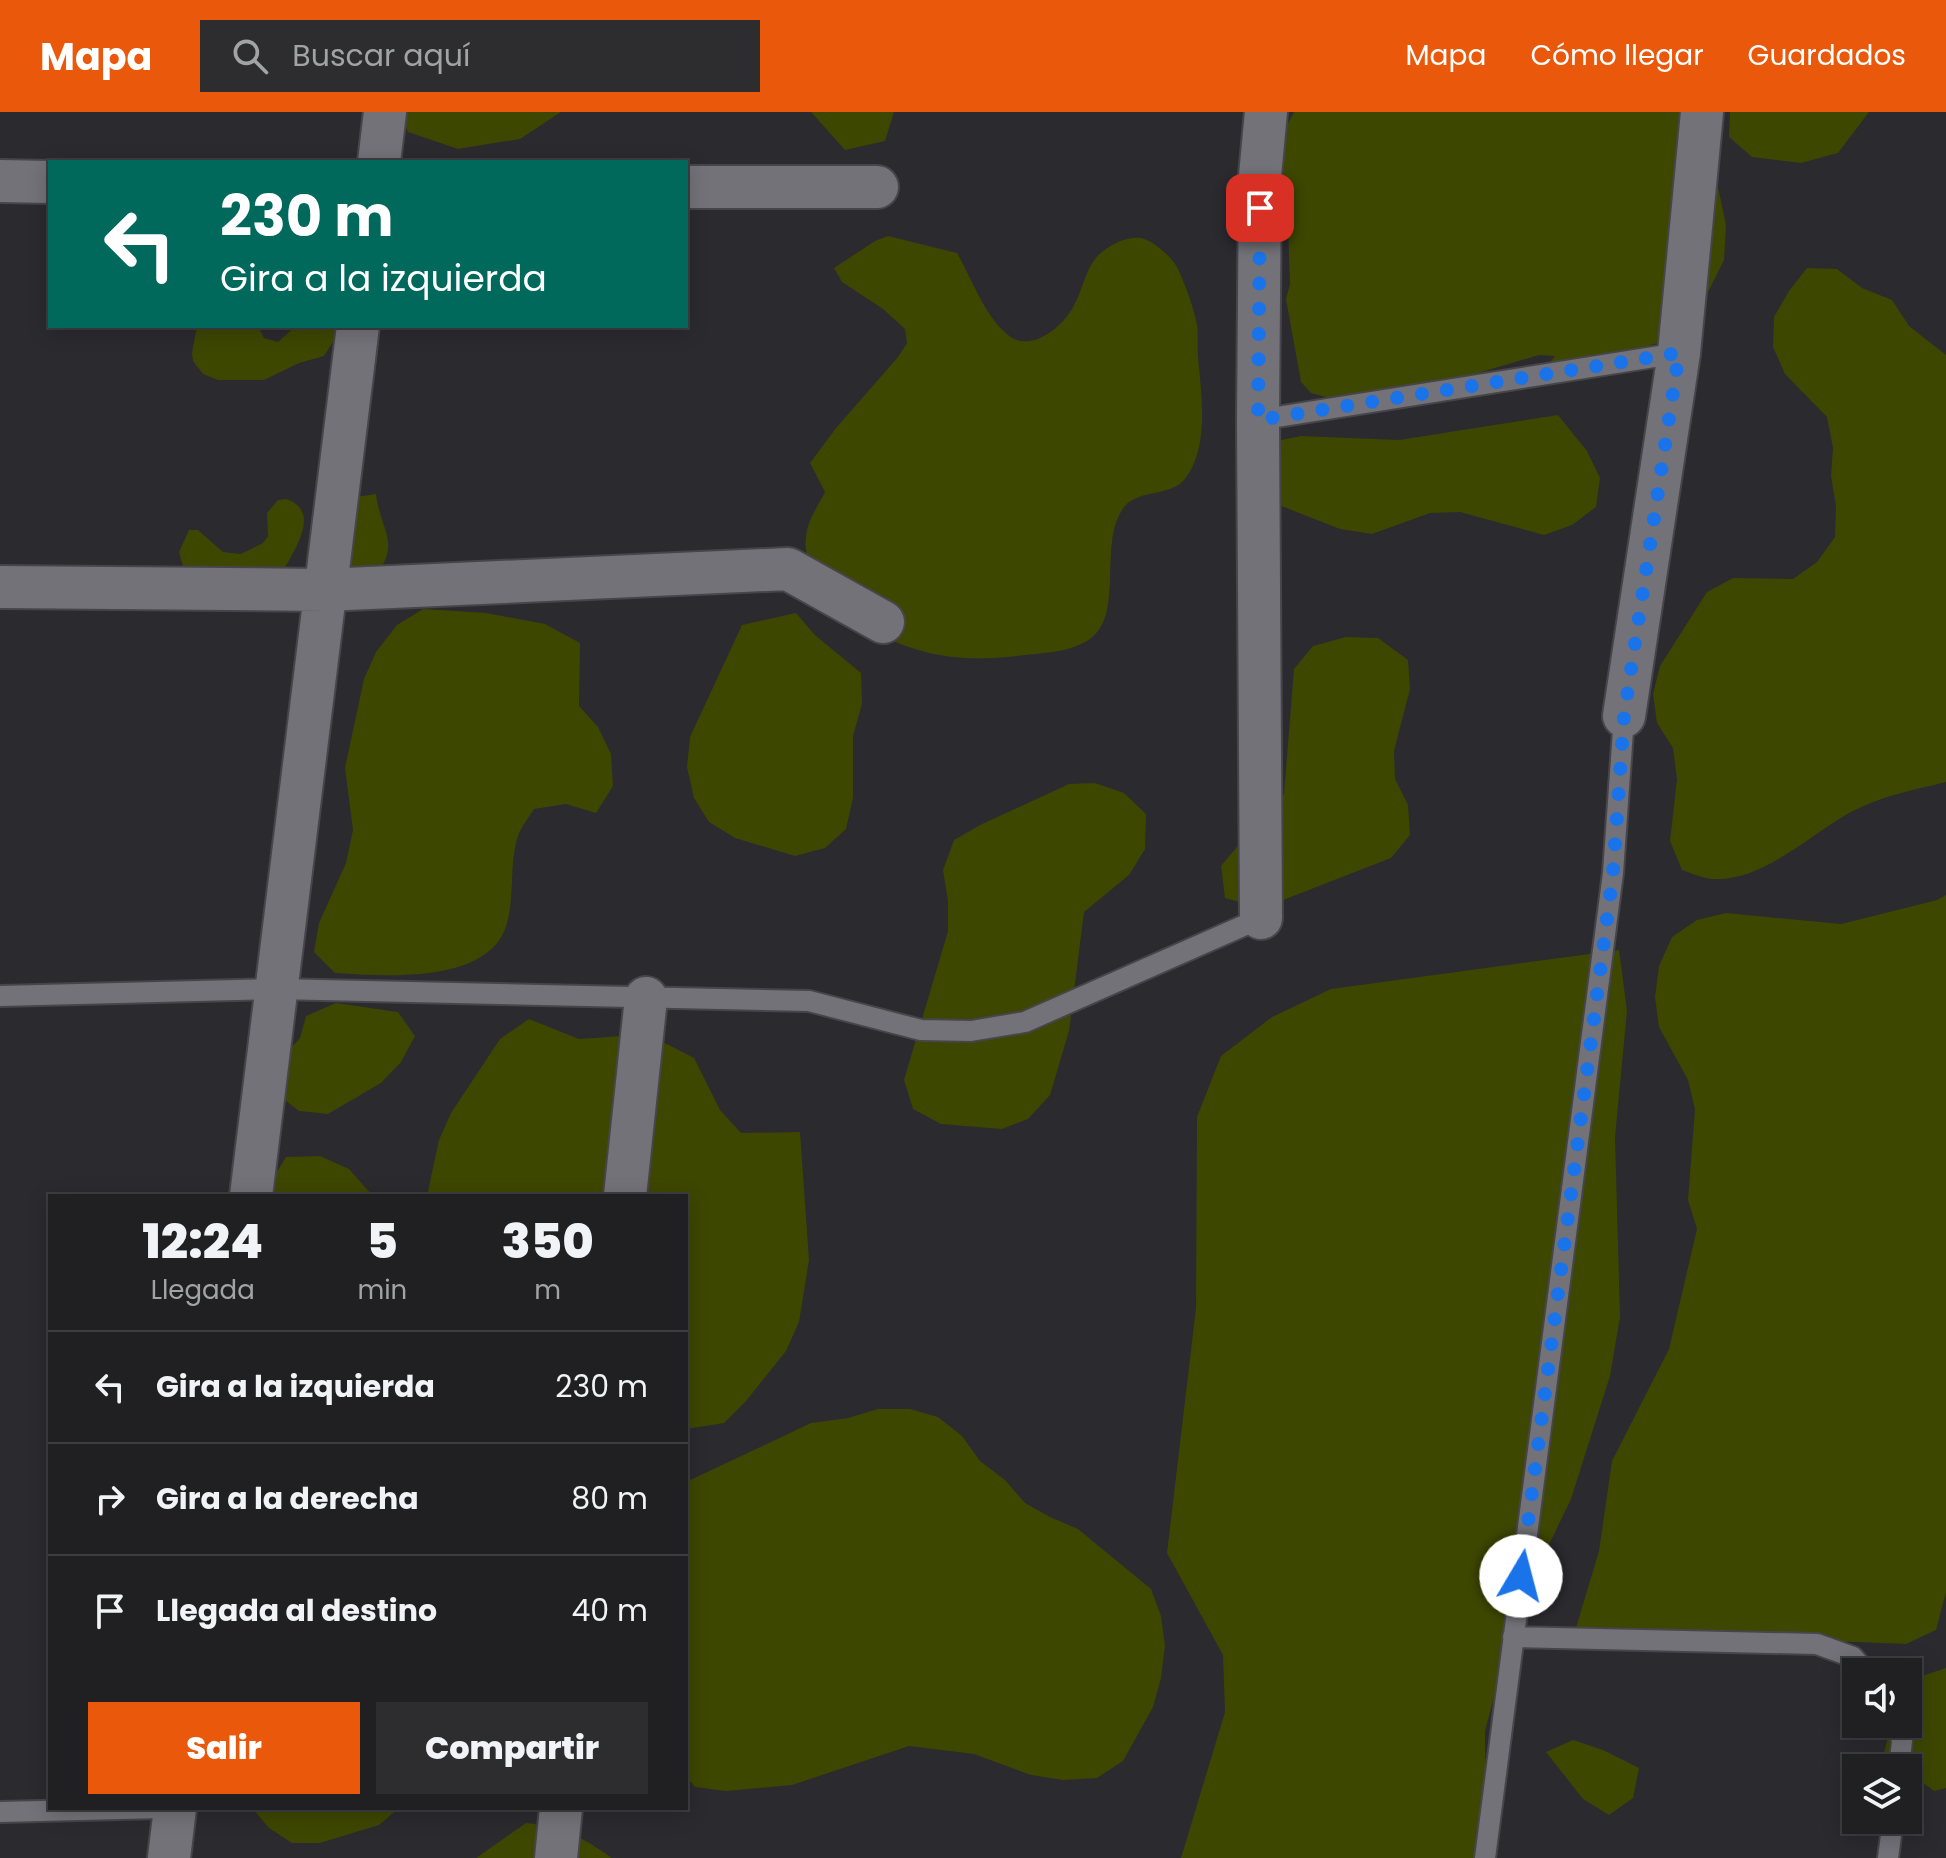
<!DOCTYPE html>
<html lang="es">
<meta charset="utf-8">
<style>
:root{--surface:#202023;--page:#2d2d30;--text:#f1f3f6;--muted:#a2a3a6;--line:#3d3e41;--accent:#ea580c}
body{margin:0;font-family:Poppins,sans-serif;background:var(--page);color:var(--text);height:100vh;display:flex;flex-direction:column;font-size:30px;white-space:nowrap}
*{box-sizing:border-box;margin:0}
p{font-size:26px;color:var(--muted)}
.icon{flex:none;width:44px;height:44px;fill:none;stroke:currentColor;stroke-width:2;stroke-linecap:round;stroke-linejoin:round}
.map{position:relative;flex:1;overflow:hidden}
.drawer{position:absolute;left:48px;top:1082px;width:640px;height:616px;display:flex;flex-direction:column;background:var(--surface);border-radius:0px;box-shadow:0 4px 20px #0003,0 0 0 2px var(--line)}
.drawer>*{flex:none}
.hud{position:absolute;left:48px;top:48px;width:640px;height:168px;border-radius:0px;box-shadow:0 4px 20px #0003,0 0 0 2px var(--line);background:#00695c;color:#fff;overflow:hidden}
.buttons{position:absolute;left:1842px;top:1546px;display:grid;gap:16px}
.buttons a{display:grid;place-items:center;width:80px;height:80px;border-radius:0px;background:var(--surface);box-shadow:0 4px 20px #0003,0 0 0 2px var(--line);font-size:40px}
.pin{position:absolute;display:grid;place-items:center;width:68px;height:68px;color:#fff;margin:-34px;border-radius:16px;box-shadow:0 4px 12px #0006}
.me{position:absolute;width:88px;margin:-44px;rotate:8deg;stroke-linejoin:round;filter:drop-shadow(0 0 6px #0008)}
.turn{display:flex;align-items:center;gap:28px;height:168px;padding:0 40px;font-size:36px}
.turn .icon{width:104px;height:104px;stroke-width:2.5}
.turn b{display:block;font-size:56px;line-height:68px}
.eta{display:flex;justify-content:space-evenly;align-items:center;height:136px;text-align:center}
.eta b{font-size:48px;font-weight:800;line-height:56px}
.button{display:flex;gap:16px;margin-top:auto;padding:16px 40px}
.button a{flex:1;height:92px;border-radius:0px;background:var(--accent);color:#fff;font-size:32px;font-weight:800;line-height:92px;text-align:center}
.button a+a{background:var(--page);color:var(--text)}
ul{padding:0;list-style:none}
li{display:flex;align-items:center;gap:24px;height:112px;padding:0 40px;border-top:2px solid var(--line)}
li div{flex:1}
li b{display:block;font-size:30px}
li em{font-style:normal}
header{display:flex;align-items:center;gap:48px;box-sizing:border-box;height:112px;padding:0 40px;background:var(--accent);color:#fff}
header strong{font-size:38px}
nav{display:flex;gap:44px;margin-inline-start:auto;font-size:28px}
.search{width:560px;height:72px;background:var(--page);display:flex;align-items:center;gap:20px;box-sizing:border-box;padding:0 28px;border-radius:0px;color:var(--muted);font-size:30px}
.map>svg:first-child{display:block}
.green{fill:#3d4700}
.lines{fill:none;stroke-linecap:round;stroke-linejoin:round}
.lane-casing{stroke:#464549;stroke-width:24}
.street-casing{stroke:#464549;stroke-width:46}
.lane{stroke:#737278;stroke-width:20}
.street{stroke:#737278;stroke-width:42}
.route{stroke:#1a73e8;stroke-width:14;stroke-dasharray:0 25.2}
</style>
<header>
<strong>Mapa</strong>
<div class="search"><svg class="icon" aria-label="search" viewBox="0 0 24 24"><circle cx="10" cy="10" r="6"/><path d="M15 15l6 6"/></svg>Buscar aquí</div>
<nav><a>Mapa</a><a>Cómo llegar</a><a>Guardados</a></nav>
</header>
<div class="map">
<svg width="1946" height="1746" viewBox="0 0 1946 1746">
<rect width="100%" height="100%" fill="#2b2a2f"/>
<!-- green -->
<path class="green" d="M400 0H561L520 27 458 37 408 20Z
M811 0H894L885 29 845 38Z
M1294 0H1708L1715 61 1726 113 1724 148 1695 206 1667 228 1635 238 1556 255 1542 261 1555 244 1539 243 1458 267 1348 291 1311 281 1301 270 1286 187 1290 172 1287 82 1280 68 1283 21Z
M1730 0H1869L1838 41 1801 51 1752 45 1729 25Z
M888 124 957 141C972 167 984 203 1008 223 1030 241 1060 217 1072 197 1088 170 1083 146 1118 130 1125 127 1134 125 1141 126 1154 129 1172 145 1178 157 1185 172 1192 191 1196 208 1199 219 1197 232 1198 244 1201 281 1210 335 1185 367 1170 385 1140 377 1125 394 1096 429 1127 506 1087 529 1069 539 1054 540 1035 542 976 549 937 550 882 524 873 520 862 517 854 512 844 504 836 488 829 478 816 461 803 447 806 425 807 409 818 394 825 380L810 351 836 316 898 245 907 231 905 217 883 197 842 170 834 156 875 129Z
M1807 156 1837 157 1862 176 1892 188 1909 214 1946 243V670C1914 678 1881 684 1851 700 1809 723 1763 770 1712 767 1702 766 1691 761 1682 758L1670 729 1677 667 1673 636 1657 611 1653 582 1660 554 1707 480 1733 466 1793 467 1817 450 1835 425 1836 394 1831 364 1833 336 1827 305 1785 262 1773 235 1774 205 1789 179Z
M197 214H258L264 226 278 230 296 214H343L324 244 299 251 264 268H218L203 262 193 249 192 241Z
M1558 303 1587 339 1600 366 1596 395 1572 413 1544 423 1460 400 1430 401 1372 422 1340 417 1256 384 1266 331 1301 324 1399 328Z
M376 382C381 422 404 432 370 470L315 436 356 385Z
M286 387C323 399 293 440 282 461L190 460 183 454 179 440 189 418H198L223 440 241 442 263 431 268 424 267 401 278 388Z
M423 497 486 501 545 512 580 531 579 594 598 615 611 642 613 674 596 701 566 692 534 697C529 705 521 715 518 724 509 751 515 783 507 811 491 873 384 864 335 861L314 840 319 811 346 751 353 718 345 656 364 567 376 540 397 513Z
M796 501 815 523 861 561 862 592 853 624V686L846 717 825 736 795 744 735 726 709 710 694 686 687 655 690 625 742 513Z
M1346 525 1378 526 1408 548 1410 577 1394 639 1395 667 1408 693 1410 723 1391 746 1283 788 1254 794 1225 786 1221 754 1242 729 1268 708 1284 682 1294 557 1313 534Z
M1095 671 1124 681 1146 702 1145 737 1129 763 1084 800 1069 919 1050 983 1028 1007 1002 1017 941 1012 913 997 904 968 948 819V789L943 758 954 728 980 713 1069 672Z
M1946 783V1480L1936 1518 1906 1532 1575 1519 1599 1439 1612 1349 1669 1237 1697 1117 1688 1088 1695 997 1688 968 1659 915 1655 885 1659 854 1672 825 1697 808 1726 801 1841 812 1937 788Z
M1619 838 1627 899 1615 1025 1620 1205 1610 1264 1571 1387 1516 1501 1485 1619 1486 1746H1181L1225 1600 1223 1543 1167 1441 1196 1196 1197 1005 1221 944 1272 905 1331 877Z
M336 891 398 900 415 924 401 950 381 971 328 1002 299 999 276 981 279 949 300 926 306 904Z
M529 907 579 927 637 923 667 932 694 946 720 998 741 1021 800 1020 809 1148 799 1210 786 1239 746 1289 724 1311 686 1317V1084H427L439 1028 451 1001 500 927Z
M320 1044 349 1057 373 1084H262L286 1045Z
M878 1297H910L938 1305 962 1324 980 1349 1005 1368 1025 1391 1050 1405 1078 1417 1151 1477 1161 1504 1165 1534 1161 1566 1153 1595 1123 1649 1097 1666 1063 1668 1031 1663 974 1642 909 1634 792 1673 726 1679 695 1675 686 1664V1370L811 1311 848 1306Z
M1946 1556V1676L1934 1679 1908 1660V1656H1899L1882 1649 1891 1612H1908V1576L1916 1566Z
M1573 1628 1603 1638 1639 1656 1633 1686 1609 1703 1583 1687 1546 1640Z
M252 1696H399L379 1713 320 1731H292L269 1716Z
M526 1711C563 1715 581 1724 612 1746H476Z"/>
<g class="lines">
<!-- lane casing -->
<g class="lane-casing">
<path id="lane" d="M1258 308 1679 241
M0 884 276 877 809 889 921 918 971 919 1025 910 1261 806
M1513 1525 1817 1532 1853 1545 1866 1560
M1897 1612 1902 1629 1899 1656
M0 1700 161 1696
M1485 1746 1613 761 1624 604
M1888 1746 1893 1708"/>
</g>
<!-- street casing -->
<g class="street-casing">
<path id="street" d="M379 50 385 0
M0 69 50 70
M686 75H877
M0 475 325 478 788 457 883 510
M1624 604 1679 241 1702 0
M1261 806 1258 308 1260 64 1266 0
M251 1084 358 214
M625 1084 646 886
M169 1746 175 1696
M556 1746 561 1696"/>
</g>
<!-- lane -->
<use href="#lane" class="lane"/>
<!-- street -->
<use href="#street" class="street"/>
</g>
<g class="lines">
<!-- route -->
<path class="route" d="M1260 96 1258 308 1679 241 1624 604 1613 761 1521 1464"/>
</g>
</svg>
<div class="buttons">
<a><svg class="icon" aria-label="sound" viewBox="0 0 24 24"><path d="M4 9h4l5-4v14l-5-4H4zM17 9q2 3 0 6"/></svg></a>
<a><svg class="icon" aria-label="layers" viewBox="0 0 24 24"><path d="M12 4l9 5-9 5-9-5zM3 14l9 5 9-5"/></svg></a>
</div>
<div class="pin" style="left:1260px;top:96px;background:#d93025"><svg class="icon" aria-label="arrive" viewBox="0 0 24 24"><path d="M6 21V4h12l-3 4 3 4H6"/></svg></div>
<svg class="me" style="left:1521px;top:1464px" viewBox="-20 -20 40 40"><circle r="19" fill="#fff"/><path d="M0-13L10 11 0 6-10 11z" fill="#1a73e8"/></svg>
<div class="hud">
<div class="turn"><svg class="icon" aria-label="left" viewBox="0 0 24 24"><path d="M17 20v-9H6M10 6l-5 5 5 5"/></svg><div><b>230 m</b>Gira a la izquierda</div></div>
</div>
<section class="drawer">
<div class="eta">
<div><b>12:24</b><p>Llegada</p></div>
<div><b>5</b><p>min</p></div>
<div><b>350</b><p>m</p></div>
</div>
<ul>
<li><svg class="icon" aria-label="left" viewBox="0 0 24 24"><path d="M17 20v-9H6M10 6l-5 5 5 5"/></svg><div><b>Gira a la izquierda</b></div><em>230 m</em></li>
<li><svg class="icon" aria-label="right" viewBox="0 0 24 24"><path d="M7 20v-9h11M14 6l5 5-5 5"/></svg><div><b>Gira a la derecha</b></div><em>80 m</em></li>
<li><svg class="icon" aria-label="arrive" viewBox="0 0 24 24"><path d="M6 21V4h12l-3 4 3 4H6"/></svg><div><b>Llegada al destino</b></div><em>40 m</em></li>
</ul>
<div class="button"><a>Salir</a><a>Compartir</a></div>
</section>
</div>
